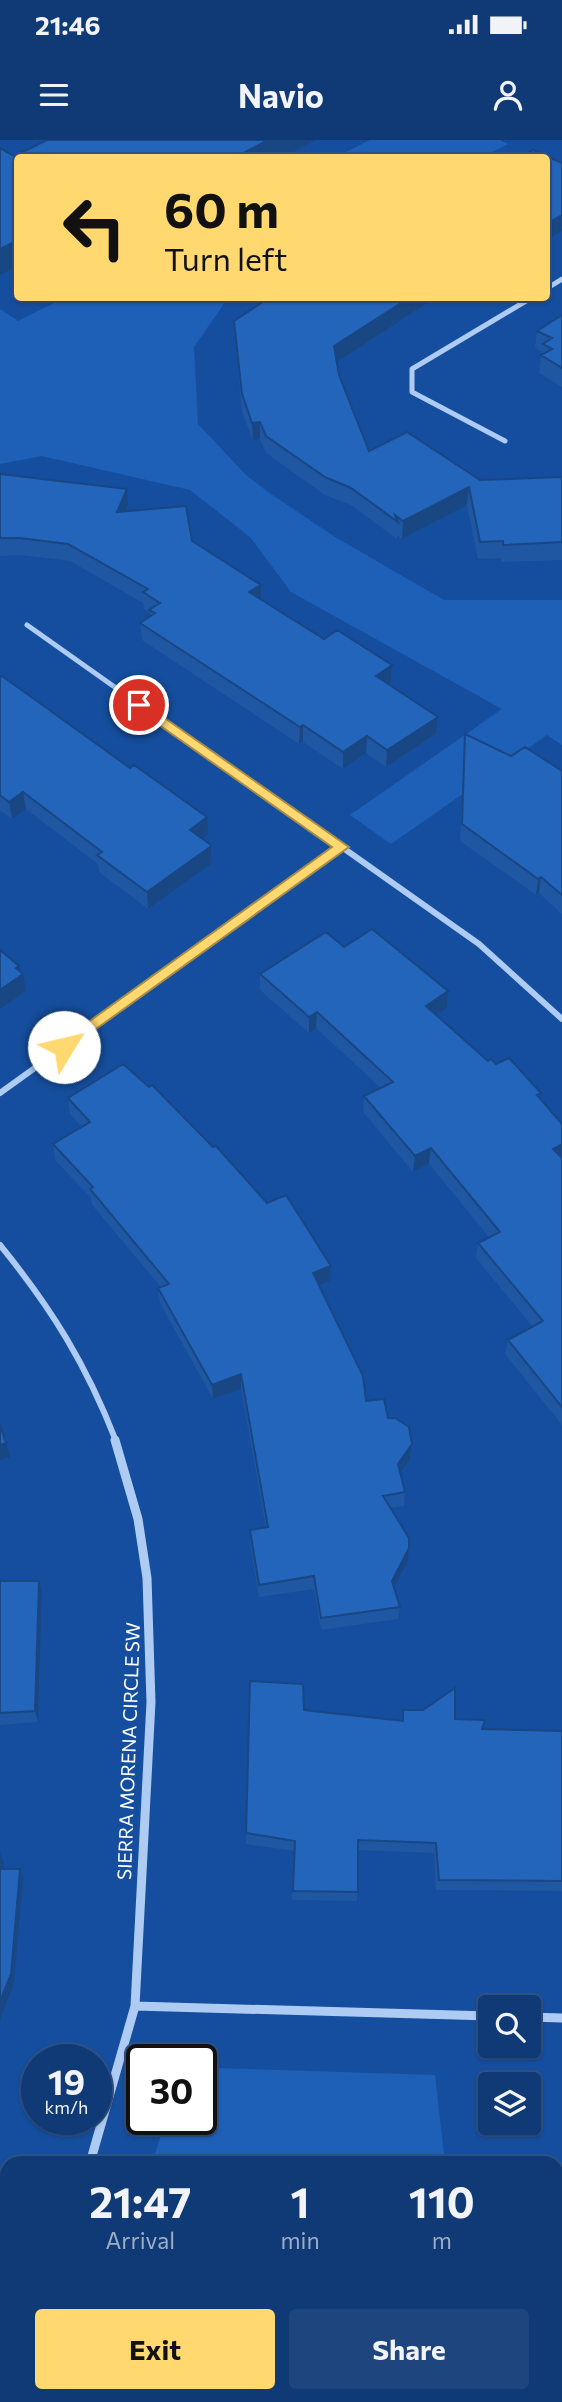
<!DOCTYPE html>
<style>
:root{--surface:#103a76;--page:#1e457e;--text:#f1f3f6;--muted:#9cadc5;--line:#305488;--accent:#ffd86f}
body{margin:0;font-family:Commissioner,sans-serif;background:var(--page);color:var(--text);height:100vh;display:flex;flex-direction:column;font-size:26px;white-space:nowrap}
*{box-sizing:border-box;margin:0}
p{font-size:23px;color:var(--muted)}
.icon{flex:none;width:38px;height:38px;fill:none;stroke:currentColor;stroke-width:2;stroke-linecap:round;stroke-linejoin:round}
.map{position:relative;flex:1;overflow:hidden}
.details{position:absolute;left:0px;top:2016px;width:564px;height:247px;display:flex;flex-direction:column;background:var(--surface);border-radius:21px 21px 0 0;box-shadow:0 2px 5px #0004,0 0 0 2px var(--line)}
.details>*{flex:none}
.banner{position:absolute;left:14px;top:14px;width:536px;height:147px;border-radius:7px;box-shadow:0 2px 5px #0004,0 0 0 2px var(--line);background:#ffd86f;color:#111;overflow:hidden}
.buttons{position:absolute;left:478px;top:1855px;display:grid;gap:14px}
.buttons a{display:grid;place-items:center;width:63px;height:63px;border-radius:7px;background:var(--surface);box-shadow:0 2px 5px #0004,0 0 0 2px var(--line);font-size:35px}
.speed{position:absolute;left:21px;top:1904px;display:flex;gap:14px;font-size:35px;font-weight:700;text-align:center}
.speed>*{display:grid;place-content:center;width:91px;height:91px;border-radius:50%;background:var(--surface);box-shadow:0 2px 5px #0004,0 0 0 2px var(--line);line-height:1}
.speed small{font-size:18px;font-weight:400}
.speed .limit{border:4px solid #111;border-radius:10px;background:#fff;color:#111}
.pin{position:absolute;display:grid;place-items:center;width:60px;height:60px;color:#fff;margin:-30px;border:4px solid #fff;border-radius:50%;box-shadow:0 2px 7px #0007}
.me{position:absolute;width:77px;margin:-38px;rotate:54deg;stroke-linejoin:round;filter:drop-shadow(0 0 5px #0008)}
.turn{display:flex;align-items:center;gap:24px;height:147px;padding:0 35px;font-size:32px}
.turn .icon{width:91px;height:91px;stroke-width:2.5}
.turn b{display:block;font-size:49px;line-height:60px}
.eta{display:flex;justify-content:space-evenly;align-items:center;height:119px;text-align:center}
.eta b{font-size:42px;font-weight:700;line-height:49px}
.action{display:flex;gap:14px;margin-top:auto;padding:14px 35px}
.action a{flex:1;height:80px;border-radius:7px;background:var(--accent);color:#111;font-size:28px;font-weight:700;line-height:80px;text-align:center}
.action a+a{background:var(--page);color:var(--text)}
.status{display:flex;justify-content:space-between;align-items:center;height:49px;padding:0 35px;background:var(--surface);direction:ltr}
.status svg{height:19px;fill:currentColor}
header{display:flex;justify-content:space-between;align-items:center;height:91px;padding:0 35px;background:var(--surface);font-size:32px;font-weight:700}
.map>svg:first-child{display:block}
.green{fill:#1e60b7}
.lines{fill:none;stroke-linecap:round;stroke-linejoin:round}
.minor-far2{stroke:#adcbf3;stroke-width:5}
.minor-far1{stroke:#adcbf3;stroke-width:6}
.minor{stroke:#adcbf3;stroke-width:9}
.wall{fill:#1f57a2}
.shaded-wall{fill:#194784}
.building{fill:#2465bc;stroke:#194784;stroke-width:2}
.route{fill:#ffd86f;stroke:#a68c48;stroke-width:2}
.labels{text-anchor:middle;dominant-baseline:central;stroke-width:7;stroke-linejoin:round;paint-order:stroke}
.street-label{font-size:19px;fill:#fff;stroke:#154e9e}
</style>
<div class="status"><b>21:46</b><svg viewBox="0 0 49 12"><path d="M0 12V9h3v3zM5 12V6h3v6zM10 12V3h3v9zM15 12V0h3v12zM26 1h20v11H26zM47 4h2v5h-2z"/></svg></div>
<header><svg class="icon" aria-label="menu" viewBox="0 0 24 24"><path d="M4 6h16M4 12h16M4 18h16"/></svg>Navio<svg class="icon" aria-label="person" viewBox="0 0 24 24"><circle cx="12" cy="8" r="4"/><path d="M4 21q1-7 8-7t8 7"/></svg></header>
<div class="map">
<svg width="562" height="2262" viewBox="0 0 562 2262">
<rect width="100%" height="100%" fill="#154e9e"/>
<!-- green -->
<path class="green" d="M370 0H500L508 4 483 17H336Z
M64 158H228L194 207 198 284 247 336 268 352 335 397 444 460H562V605L547 595 391 704 350 675 502 569 291 452 250 397 190 350 42 316 0 324V169L18 181Z
M215 1928 435 1935 445 2023H152L166 1979H201V1940Z
M57 2256H473L474 2262H54Z"/>
<g class="lines">
<!-- minor-far2 -->
<path class="minor-far2" d="M546 149 562 139
M505 301 412 252V229L531 158
M27 485 140 565"/>
<!-- minor-far1 -->
<path class="minor-far1" d="M138 563 479 804 562 879
M0 953 342 707
M0 1105C52 1169 86 1224 116 1301"/>
<!-- minor -->
<path class="minor" d="M135 1866 490 1876
M528 1877 562 1878
M90 2023 135 1866 151 1562 147 1438 138 1379 115 1300
M0 2241 7 2228"/>
</g>
<!-- wall -->
<path class="wall" d="M435 158 337 222 339 235 369 311 480 340 562 337V420L501 422V418L478 419 467 365 402 399 397 395V399L351 365 325 355 266 313 260 299 253 301 242 271 235 198 234 181Z
M562 175V247L539 233 542 212 535 208 537 191Z
M0 334 128 366 126 372 192 401 261 460 324 499 392 525 391 542 389 544 438 577 436 594 386 627 366 613 343 629 303 602 299 604 142 500 140 483 150 477V473L144 469 143 463 70 421 22 415 0 416Z
M0 537 208 694 202 698 211 705 212 721 211 724 148 769 99 732 98 724 26 669 12 679 0 670Z
M465 594 511 616 562 631V774L539 753 536 755 460 701Z
M344 807 448 851 447 868 436 875 488 921 496 924 540 959 562 984V1285L505 1214 508 1200 532 1186 476 1118 478 1103 489 1097 429 1024 413 1032 363 972 364 956 381 948 316 888 309 893 260 850V834Z
M68 958 330 1141 319 1146 366 1261 388 1278 412 1304 410 1318 400 1333 405 1352 404 1366 391 1368 409 1408 408 1421 394 1447 400 1467 398 1479 321 1490 314 1449 259 1457 250 1403V1390L266 1388 241 1249 213 1259 160 1163 158 1148 161 1147 92 1065 91 1058 55 1020 53 1004 82 987 70 974Z
M0 1441H39L42 1453 38 1582 0 1585Z
M304 1570 401 1581 403 1570 455 1579 482 1589 562 1591V1751L436 1750 434 1713 358 1710 357 1761 292 1760 295 1711 246 1704V1693Z"/>
<!-- shaded-wall -->
<path class="shaded-wall" d="M268 0H316L282 18H234Z
M562 75V91L546 100V84Z
M18 100V126L0 135V109Z
M409 158H435L334 224V206Z
M260 282V299L253 301 252 283Z
M469 347 467 365 402 399 403 381Z
M127 349 128 366 118 390 117 372Z
M261 445V462L249 452Z
M392 525 391 542 376 553V536Z
M438 577 436 594 386 627 387 610Z
M303 585V602L299 604 300 587Z
M367 596 366 613 343 629V612Z
M23 652 26 669 12 679 9 662Z
M207 677 208 694 191 707 190 690Z
M211 705 212 721 211 724 148 769 147 752Z
M541 737 539 753 536 755 538 739Z
M19 826 21 836 23 834 26 851 0 869V850L16 828Z
M448 851 447 868 424 882 426 866Z
M317 872 316 888 309 893V877Z
M562 1004V1018L553 1009Z
M431 1008 429 1024 413 1032 415 1016Z
M331 1126 330 1141 313 1148V1133Z
M241 1234V1249L213 1259 212 1245Z
M6 1303 10 1317 0 1320V1305Z
M412 1304 410 1318 397 1338 398 1324Z
M409 1408 408 1421 391 1453 392 1441Z
M39 1441 42 1453 38 1582 35 1571Z
M0 1712 4 1722 2 1739 0 1732Z
M20 1729 23 1739 14 1843 0 1880V1861Z"/>
<!-- building -->
<path class="building" d="M47 0H268L234 18H18V100L0 109V8L14 16Z
M533 10 562 23V75L546 84V18H520Z
M269 158H409L334 206 339 235 369 311 407 292 480 340 562 337V402L503 405V401L480 402 469 347 403 381 395 375 398 382 351 348 325 337 266 296 260 282 252 283 242 254 234 181Z
M562 175V228L541 215 552 209 543 204 552 198 537 191Z
M0 334 127 349 117 372 186 366 192 401 261 445 249 452 324 499 337 490 392 525 376 536 438 577 387 610 367 596 343 612 303 585 300 587 140 483 155 473 149 470 160 463 143 452 148 449 68 404 20 398H0Z
M2 536 130 628 134 625 207 677 190 690 211 705 210 707 147 752 97 715 102 712 23 652 9 662 0 655V537Z
M465 594 511 616 525 607 562 631V755L541 737 538 739 462 684Z
M372 789 448 851 426 866 488 921 491 919 496 924 509 918 541 953 537 955 562 984V1004L553 1009 562 1018V1267L508 1200 543 1181 478 1103 500 1092 431 1008 415 1016 364 956 393 942 317 872 309 877 260 834 326 792 344 807Z
M0 810 19 826 16 828 23 834 0 850Z
M123 924 149 947 152 945 213 1007 216 1006 267 1063 286 1055 331 1126 313 1133 363 1236 366 1261 384 1259 388 1278H395L409 1287 412 1304 398 1324 405 1352 383 1356 409 1398V1408L392 1441 400 1467 321 1478 314 1436 259 1445 250 1390 268 1387 241 1234 212 1245 158 1148 169 1144 90 1049 93 1047 53 1004 90 982 68 958Z
M0 1285 6 1303 0 1305Z
M0 1441H39L35 1571 0 1573Z
M250 1541 303 1544 304 1570 403 1581V1570H423L455 1548V1579L485 1580 482 1589 562 1591V1741L439 1740 436 1703 358 1700V1752L293 1751 295 1701 246 1693Z
M0 1729H20L11 1834 0 1861Z"/>
<!-- route -->
<path class="route" d="M139 560 349 707 64 912 57 907 59 903 332 707 135 568 133 565Z"/>
<g class="labels">
<!-- street labels -->
<g class="street-label">
<text transform="translate(128 1611) rotate(-88)">SIERRA MORENA CIRCLE SW</text>
</g>
</g>
</svg>
<div class="buttons">
<a><svg class="icon" aria-label="search" viewBox="0 0 24 24"><circle cx="10" cy="10" r="6"/><path d="M15 15l6 6"/></svg></a>
<a><svg class="icon" aria-label="layers" viewBox="0 0 24 24"><path d="M12 4l9 5-9 5-9-5zM3 14l9 5 9-5"/></svg></a>
</div>
<div class="speed"><div>19<small>km/h</small></div><div class="limit">30</div></div>
<div class="pin" style="left:139px;top:565px;background:#d93025"><svg class="icon" aria-label="arrive" viewBox="0 0 24 24"><path d="M6 21V4h12l-3 4 3 4H6"/></svg></div>
<svg class="me" style="left:64px;top:907px" viewBox="-20 -20 40 40"><circle r="19" fill="#fff"/><path d="M0-13L10 11 0 6-10 11z" fill="#ffd86f"/></svg>
<div class="banner">
<div class="turn"><svg class="icon" aria-label="left" viewBox="0 0 24 24"><path d="M17 20v-9H6M10 6l-5 5 5 5"/></svg><div><b>60 m</b>Turn left</div></div>
</div>
<section class="details">
<div class="eta">
<div><b>21:47</b><p>Arrival</p></div>
<div><b>1</b><p>min</p></div>
<div><b>110</b><p>m</p></div>
</div>
<div class="action"><a>Exit</a><a>Share</a></div>
</section>
</div>
